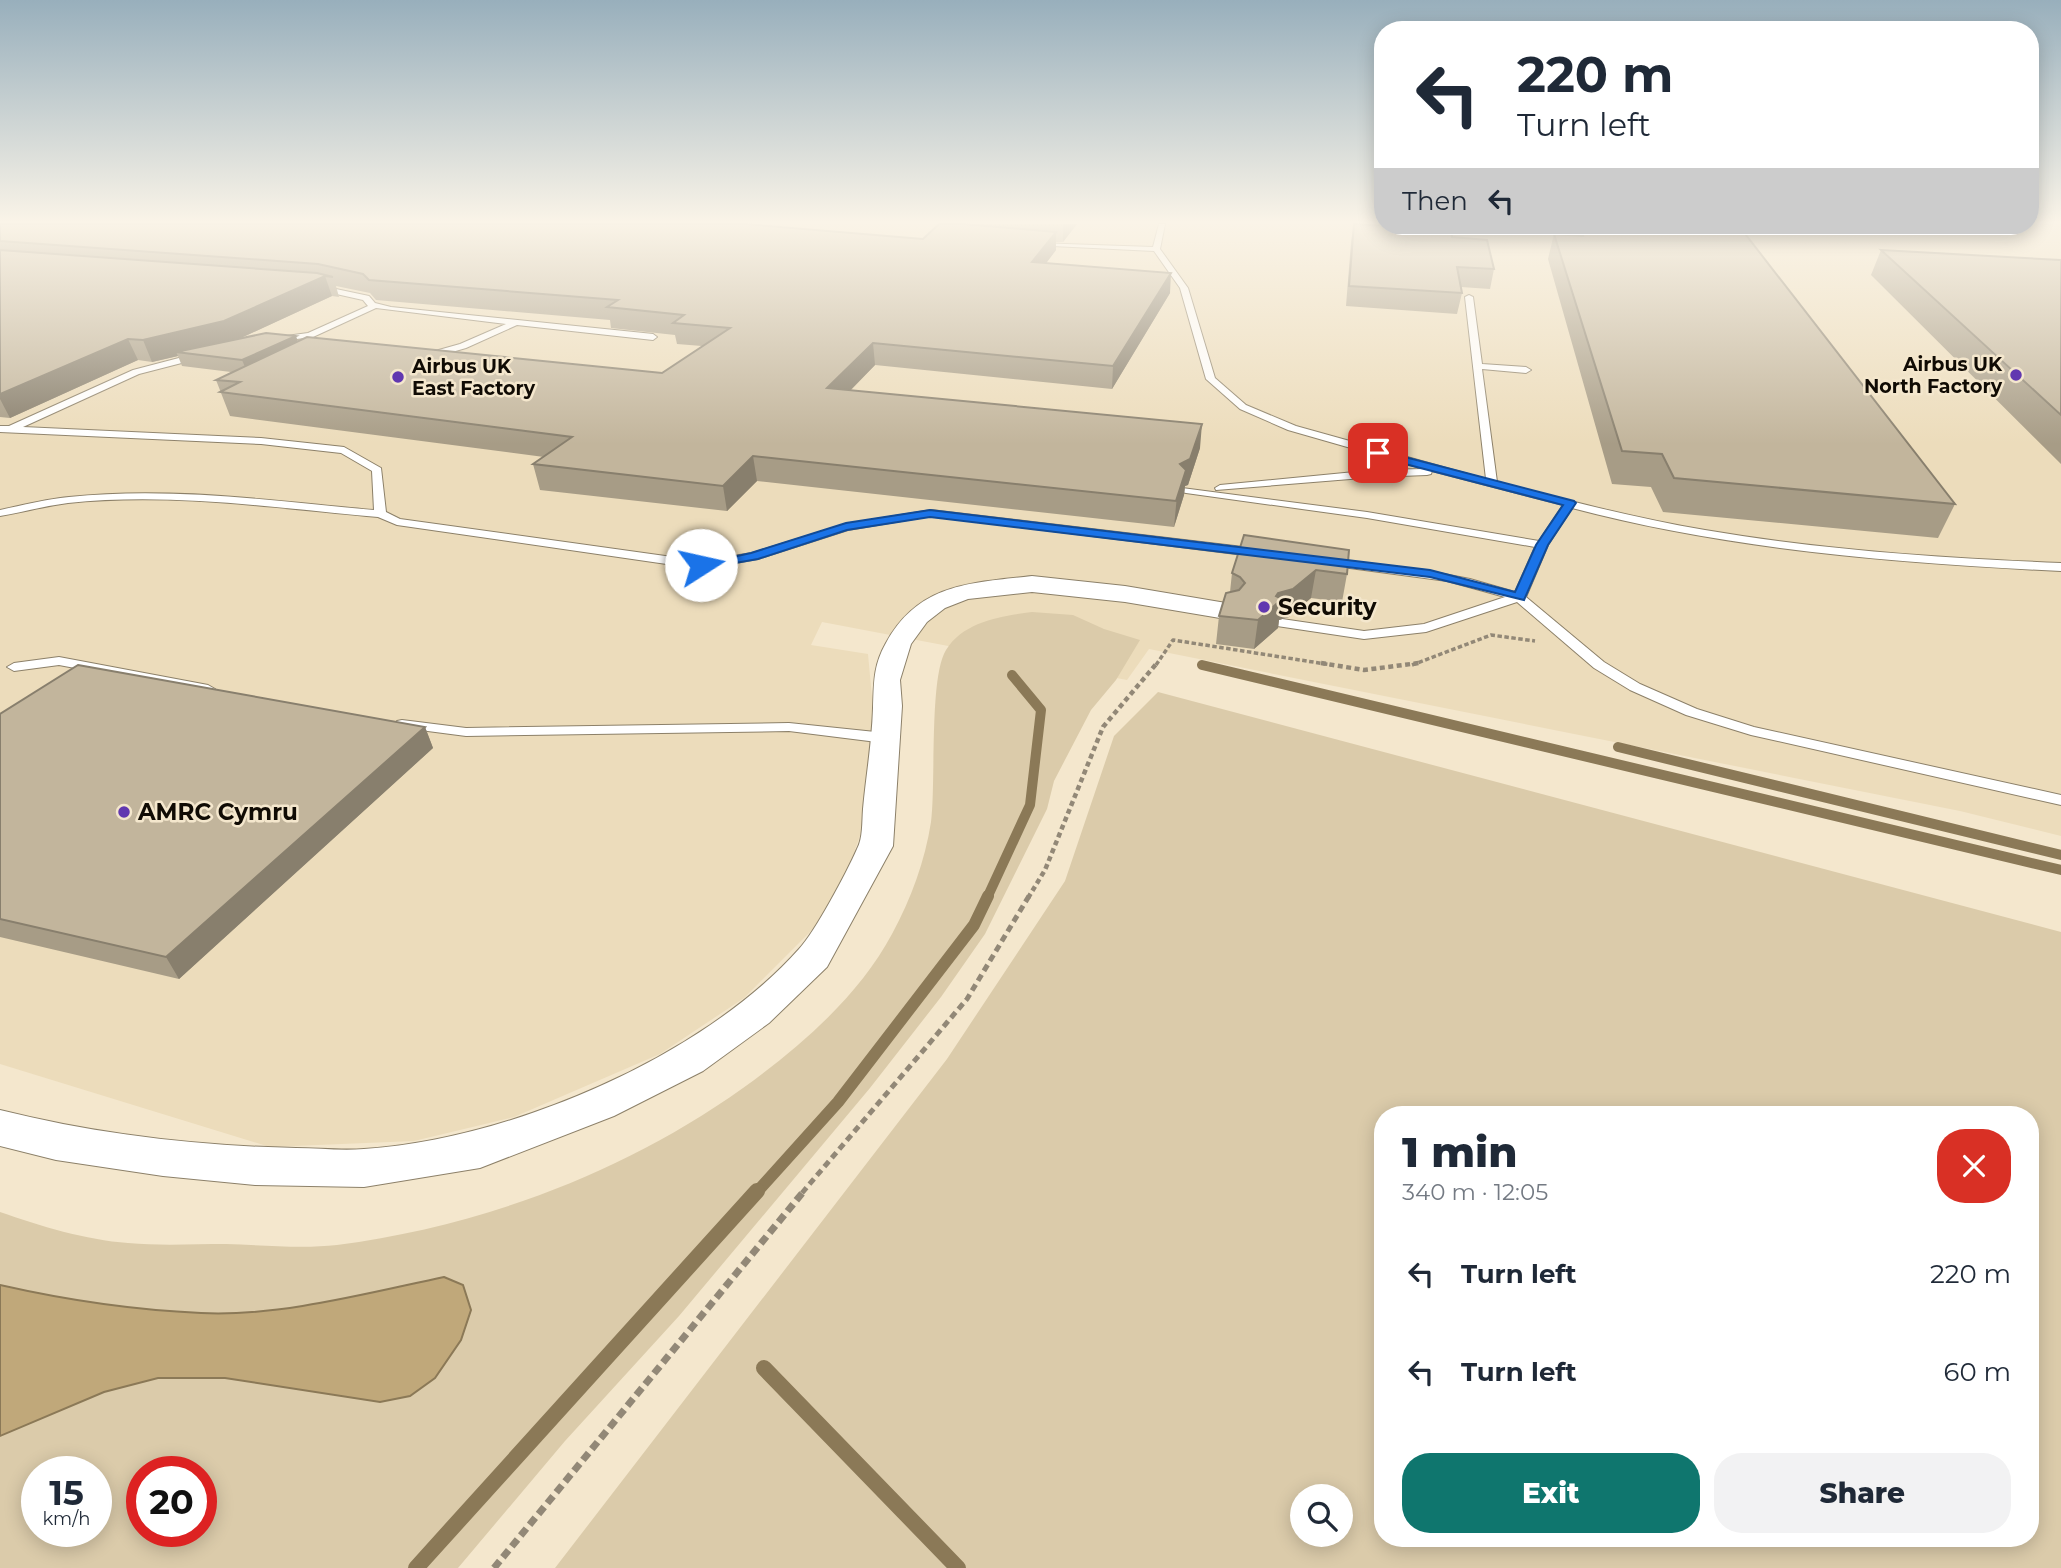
<!DOCTYPE html>
<meta charset="utf-8">
<style>
:root{--surface:#fff;--page:#f2f2f3;--text:#1f2937;--muted:#747a83;--accent:#0f766e}
body{margin:0;font-family:Montserrat,sans-serif;background:var(--page);color:var(--text);height:100vh;display:flex;flex-direction:column;font-size:26px;white-space:nowrap}
*{box-sizing:border-box;margin:0}
p{font-size:23px;color:var(--muted)}
.icon{flex:none;width:38px;height:38px;fill:none;stroke:currentColor;stroke-width:2;stroke-linecap:round;stroke-linejoin:round}
.map{position:relative;flex:1;overflow:hidden}
.details{position:absolute;left:1374px;top:1106px;width:665px;height:441px;display:flex;flex-direction:column;background:var(--surface);border-radius:28px;box-shadow:0 4px 18px #0003}
.details>*{flex:none}
.hud{position:absolute;left:1374px;top:21px;width:665px;height:214px;border-radius:28px;box-shadow:0 4px 18px #0003;background:#fff;color:var(--text);overflow:hidden}
.tools{position:absolute;left:1290px;top:1484px;display:grid;gap:14px}
.tools a{display:grid;place-items:center;width:63px;height:63px;border-radius:50%;background:var(--surface);box-shadow:0 4px 18px #0003;font-size:35px}
.speed{position:absolute;left:21px;top:1456px;display:flex;gap:14px;font-size:35px;font-weight:700;text-align:center}
.speed>*{display:grid;place-content:center;width:91px;height:91px;border-radius:50%;background:var(--surface);box-shadow:0 4px 18px #0003;line-height:1}
.speed small{font-size:18px;font-weight:400}
.speed .limit{border:10px solid #d22;background:#fff;color:#111}
.pin{position:absolute;display:grid;place-items:center;width:60px;height:60px;color:#fff;margin:-30px;border-radius:14px;box-shadow:0 4px 10px #0006}
.me{position:absolute;width:77px;margin:-38px;rotate:80deg;stroke-linejoin:round;filter:drop-shadow(0 0 5px #0008)}
.turn{display:flex;align-items:center;gap:24px;height:147px;padding:0 28px;font-size:32px}
.turn .icon{width:91px;height:91px;stroke-width:2.5}
.turn b{display:block;font-size:49px;line-height:60px}
.then{display:flex;align-items:center;height:66px;padding:0 28px;background:#0003;gap:14px;font-size:26px}
.round{display:grid;place-items:center;flex:none;width:74px;height:74px;border-radius:28px;background:var(--page)}
.headline{display:flex;align-items:center;justify-content:space-between;height:119px;padding:0 28px}
h1{font-size:42px;font-weight:800;line-height:52px}
.primary-button{display:flex;gap:14px;margin-top:auto;padding:14px 28px}
.primary-button a{flex:1;height:80px;border-radius:28px;background:var(--accent);color:#fff;font-size:28px;font-weight:800;line-height:80px;text-align:center}
.primary-button a+a{background:var(--page);color:var(--text)}
ul{padding:0;list-style:none}
li{display:flex;align-items:center;gap:21px;height:98px;padding:0 28px}
li div{flex:1}
li b{display:block;font-size:26px}
li em{font-style:normal}
.map>svg:first-child{display:block}
.built{fill:#ecdcbb}
.green{fill:#dbcbaa;fill-rule:evenodd}
.water{fill:#c0a87a;stroke:#8b7957;stroke-width:2}
.lines{fill:none;stroke-linecap:round;stroke-linejoin:round}
.stream-far2{stroke:#8b7957;stroke-width:10}
.stream-far1{stroke:#8b7957;stroke-width:12}
.stream{stroke:#8b7957;stroke-width:16}
.service-casing{stroke:#8c8069;stroke-width:2}
.minor-casing{stroke:#8c8069;stroke-width:2}
.path-far3{stroke:#928877;stroke-width:3.5;stroke-dasharray:4.5 2.5;stroke-linecap:butt}
.path-far2{stroke:#928877;stroke-width:4.5;stroke-dasharray:5 3.5;stroke-linecap:butt}
.path-far1{stroke:#928877;stroke-width:5;stroke-dasharray:7 4.5;stroke-linecap:butt}
.path{stroke:#928877;stroke-width:7;stroke-dasharray:9 5;stroke-linecap:butt}
.service{fill:#fff;fill-rule:evenodd}
.minor{fill:#fff;fill-rule:evenodd}
.wall{fill:#a79c86;fill-rule:evenodd}
.shaded-wall{fill:#887f6d}
.building{fill:#c2b59c;stroke:#887f6d;stroke-width:2}
.route{fill:#1a73e8;stroke:#114b97;stroke-width:2}
.poi-dot{fill:#6138b0;stroke:#f4e7cd;stroke-width:2.5}
.labels{text-anchor:middle;dominant-baseline:central;stroke-width:5;stroke-linejoin:round;paint-order:stroke}
.far-poi-label{font-size:19px;font-weight:bold;fill:#100b04;stroke:#f4e7cd;text-anchor:end}
.poi-label{font-size:23px;font-weight:bold;fill:#100b04;stroke:#f4e7cd;text-anchor:start}
</style>
<div class="map">
<svg width="2061" height="1568" viewBox="0 0 2061 1568">
<rect width="100%" height="100%" fill="#f4e7cd"/>
<!-- built -->
<path class="built" d="M0 224H2061V836L1960 811 1149 649 1127 680 822 622 811 645 868 654 876 741 867 816 846 875 814 928 744 998 660 1054 514 1117 414 1141 270 1147 0 1064Z"/>
<!-- green -->
<path class="green" d="M1032 612 1073 615 1104 629 1140 640 1116 680 1091 710 1054 781 1047 809 985 934 941 997 870 1088 679 1316 565 1441 458 1568H0V1212C40 1226 86 1240 128 1243 160 1246 194 1244 226 1244 262 1245 302 1249 337 1245 482 1226 624 1173 743 1088 800 1047 859 996 892 934 911 899 925 861 931 822 936 784 929 677 946 650 964 621 1002 616 1032 612ZM37 1472H96V1531H37ZM142 1472H201V1531H142Z
M1158 692 2061 932V1568H555L947 1059 1065 881 1114 736ZM1382 1115H2030V1538H1382ZM1340 1496V1535H1302V1496Z"/>
<!-- water -->
<path class="water" d="M444 1277 463 1285 471 1310 461 1340 435 1378 410 1396 380 1402 225 1378H158L104 1392 0 1436V1285C66 1300 133 1310 201 1313 278 1317 368 1293 444 1277Z"/>
<g class="lines">
<!-- stream-far2 -->
<path class="stream-far2" d="M1202 665 2061 870
M1618 747 2061 855
M987 898 1030 805 1041 710 1012 675"/>
<!-- stream-far1 -->
<path class="stream-far1" d="M756 1193 838 1102 974 925 988 896"/>
<!-- stream -->
<path class="stream" d="M764 1368 958 1568
M416 1568 757 1191"/>
<!-- service casing -->
<g class="service-casing">
<path id="service" d="M1159 224H1165L1160 249 1188 288 1215 378 1246 405 1296 426 1486 479 1465 297 1469 295 1473 297 1482 364 1526 367 1531 370 1526 373 1482 369 1497 482C1566 500 1634 518 1705 530 1822 550 1942 558 2061 563V571C1897 563 1731 550 1572 508L1548 545 1526 597 1604 662 1640 684 1697 709 1754 727 2061 795V805L1751 735 1686 715 1630 690 1594 668 1517 602 1426 632 1364 639 1277 626V620L1282 619 1364 631 1424 624 1505 597 1447 581 1327 565 1323 564V558L1423 570 1470 579 1515 592 1535 547 1367 518 1186 493 1182 492V488L1367 512 1539 541 1563 505 1432 471 1431 474 1427 475 1375 477 1216 490 1215 488 1220 485 1375 470 1424 469 1288 430 1240 409 1206 379 1180 288 1154 251 1032 245 1036 243 1153 247Z
M317 285 369 296 375 303 391 307 653 334 657 337 653 340 517 325 466 348 424 360 421 359V355L460 344 506 324 376 308 313 337 272 342V338L308 333 368 306 363 300 314 289Z
M198 353 202 356 201 358 139 374 23 427 261 438 344 447 381 468 386 512 400 519 701 561 752 553 846 524 931 510 1260 549 1266 553 1260 557 931 516 848 530 758 559 701 569 397 525 378 517C276 508 171 492 68 503 45 506 23 512 0 516V510C23 505 46 499 69 497 170 486 273 501 374 510L372 471 341 453 261 444 0 432V426H9L133 370Z
M59 657 208 685 215 689 208 693 59 665 14 671 7 667 14 663Z
M402 720 466 728 789 723 885 733 893 738 885 743 789 731 466 736 397 727 395 724 397 721Z"/>
</g>
<!-- minor casing -->
<g class="minor-casing">
<path id="minor" d="M1032 576 1125 586 1226 603 1235 606 1239 611 1235 616 1226 619 1125 602 1032 592 968 599 945 608 927 622 911 644 900 680 902 706 893 846 827 967 769 1023 703 1071 614 1116 480 1168 364 1187 255 1185 163 1176 56 1160 0 1146V1110C96 1134 197 1146 296 1148 318 1148 341 1151 364 1149 508 1140 702 1058 799 949 815 932 847 872 857 849 863 838 862 822 863 809 866 776 872 742 873 708 874 683 873 666 886 643 919 583 971 583 1032 576Z"/>
</g>
<!-- path-far3 -->
<path class="path-far3" d="M1156 665 1173 640 1332 665
M1412 665 1491 635 1535 641"/>
<!-- path-far2 -->
<path class="path-far2" d="M1321 663 1364 670 1419 663
M1028 898 1045 870 1103 727 1157 663"/>
<!-- path-far1 -->
<path class="path-far1" d="M802 1193 967 999 1029 896"/>
<!-- path -->
<path class="path" d="M494 1568 804 1191"/>
<!-- service -->
<use href="#service" class="service"/>
<!-- minor -->
<use href="#minor" class="minor"/>
</g>
<!-- wall -->
<path class="wall" d="M0 224 923 239 939 224H1077L1063 242H1056V250L1046 263 1170 293 1112 389 875 365 850 391 1200 448 1188 485 1185 486 1184 495 1174 527 757 481 727 511 540 490 533 464 544 457 230 416 216 380 231 372 182 366 178 356 152 362 138 360 10 418 0 417ZM336 286 370 293 376 300 610 320 611 328 675 335 677 344 702 346 662 373 298 341 241 338 332 296 339 297Z
M1354 224 1452 237 1494 269 1490 289 1461 287 1462 293 1457 314 1346 306 1351 242Z
M1566 226H1739L1955 504 1938 538 1663 512 1651 487 1612 484 1548 259 1554 234 1569 235Z
M1881 250 2061 260V464L1871 275Z
M1244 535 1347 574 1342 602 1311 598 1289 617 1279 620 1278 628 1254 649 1216 644 1219 616 1230 592 1232 573Z
M0 714 425 727 433 748 179 979 0 937Z"/>
<!-- shaded-wall -->
<path class="shaded-wall" d="M1063 224H1077L1063 242Z
M1056 232V250L1032 282V262Z
M1171 273 1170 293 1112 389 1113 366Z
M325 276 332 296 232 342 176 352 178 356 152 362 143 340Z
M296 336 301 350 248 374 242 360Z
M128 339 138 360 10 418 0 399V394Z
M873 343 875 365 829 412 827 388Z
M1202 424 1200 448 1188 485 1185 486 1184 495 1174 527 1180 464Z
M753 456 757 481 727 511 723 486Z
M1316 570 1311 598 1289 617 1279 620 1278 628 1254 649 1258 620 1278 593Z
M425 727 433 748 179 979 166 957Z"/>
<!-- building -->
<path class="building" d="M0 224H745L923 239 939 224H962L1056 232 1032 262 1171 273 1113 366 873 343 827 388 1202 424 1190 459 1180 464 1186 470 1176 501 753 456 723 486 533 464 572 437 220 392 240 382 216 380 307 337 662 373 730 328 673 323 684 315 607 307 618 300 369 280 363 274 318 264 0 241Z
M1354 224 1451 230 1452 237 1487 240 1494 269 1457 267 1462 293 1349 286Z
M1579 226H1739L1955 504 1674 478 1662 454 1622 451 1554 234 1583 236Z
M0 250 317 273 333 277 325 276 224 321 143 340 128 339 0 394Z
M1881 250 2061 260V415Z
M266 333 296 336 242 360 176 352Z
M1244 535 1349 550 1347 574 1316 570 1293 589 1278 593 1276 596 1282 599 1258 620 1219 616 1226 593 1239 590 1245 583 1240 577 1232 573Z
M78 665 425 727 166 957 0 919V714Z"/>
<!-- sky -->
<linearGradient id="sky" x2="0" y2="1"><stop stop-color="#98afbc"/><stop offset="0.5" stop-color="#faf4e8"/><stop offset="1" stop-color="#faf4e8" stop-opacity="0"/></linearGradient>
<rect width="2061" height="444" fill="url(#sky)"/>
<!-- route -->
<path class="route" d="M1378 450 1574 501 1576 503 1548 545 1524 600 1430 577 930 517 847 530 758 559 701 569 695 565 751 553 846 523 930 510 1430 570 1515 592 1536 545 1563 505 1374 456V451Z"/>
<!-- markers -->
<g class="poi-dot">
<circle cx="2016" cy="375" r="7"/>
<circle cx="398" cy="377" r="7"/>
<circle cx="1264" cy="607" r="7"/>
<circle cx="124" cy="812" r="7"/>
</g>
<g class="labels">
<!-- far-poi labels -->
<g class="far-poi-label">
<text x="2002" y="364">Airbus UK<tspan x="2002" dy="22">North Factory</tspan></text>
<text x="412" y="366" text-anchor="start">Airbus UK<tspan x="412" dy="22">East Factory</tspan></text>
</g>
<!-- poi labels -->
<g class="poi-label">
<text x="1278" y="607">Security</text>
<text x="138" y="812">AMRC Cymru</text>
</g>
</g>
</svg>
<div class="tools">
<a><svg class="icon" aria-label="search" viewBox="0 0 24 24"><circle cx="10" cy="10" r="6"/><path d="M15 15l6 6"/></svg></a>
</div>
<div class="speed"><div>15<small>km/h</small></div><div class="limit">20</div></div>
<div class="pin" style="left:1378px;top:453px;background:#d93025"><svg class="icon" aria-label="arrive" viewBox="0 0 24 24"><path d="M6 21V4h12l-3 4 3 4H6"/></svg></div>
<svg class="me" style="left:701px;top:565px" viewBox="-20 -20 40 40"><circle r="19" fill="#fff"/><path d="M0-13L10 11 0 6-10 11z" fill="#1a73e8"/></svg>
<div class="hud">
<div class="turn"><svg class="icon" aria-label="left" viewBox="0 0 24 24"><path d="M17 20v-9H6M10 6l-5 5 5 5"/></svg><div><b>220 m</b>Turn left</div></div>
<div class="then">Then<svg class="icon" aria-label="left" viewBox="0 0 24 24"><path d="M17 20v-9H6M10 6l-5 5 5 5"/></svg></div>
</div>
<section class="details">
<div class="headline"><div><h1>1 min</h1><p>340 m · 12:05</p></div><a class="round" style="background:#d93025;color:#fff"><svg class="icon" aria-label="close" viewBox="0 0 24 24"><path d="M6 6l12 12M18 6L6 18"/></svg></a></div>
<ul>
<li><svg class="icon" aria-label="left" viewBox="0 0 24 24"><path d="M17 20v-9H6M10 6l-5 5 5 5"/></svg><div><b>Turn left</b></div><em>220 m</em></li>
<li><svg class="icon" aria-label="left" viewBox="0 0 24 24"><path d="M17 20v-9H6M10 6l-5 5 5 5"/></svg><div><b>Turn left</b></div><em>60 m</em></li>
</ul>
<div class="primary-button"><a>Exit</a><a>Share</a></div>
</section>
</div>
